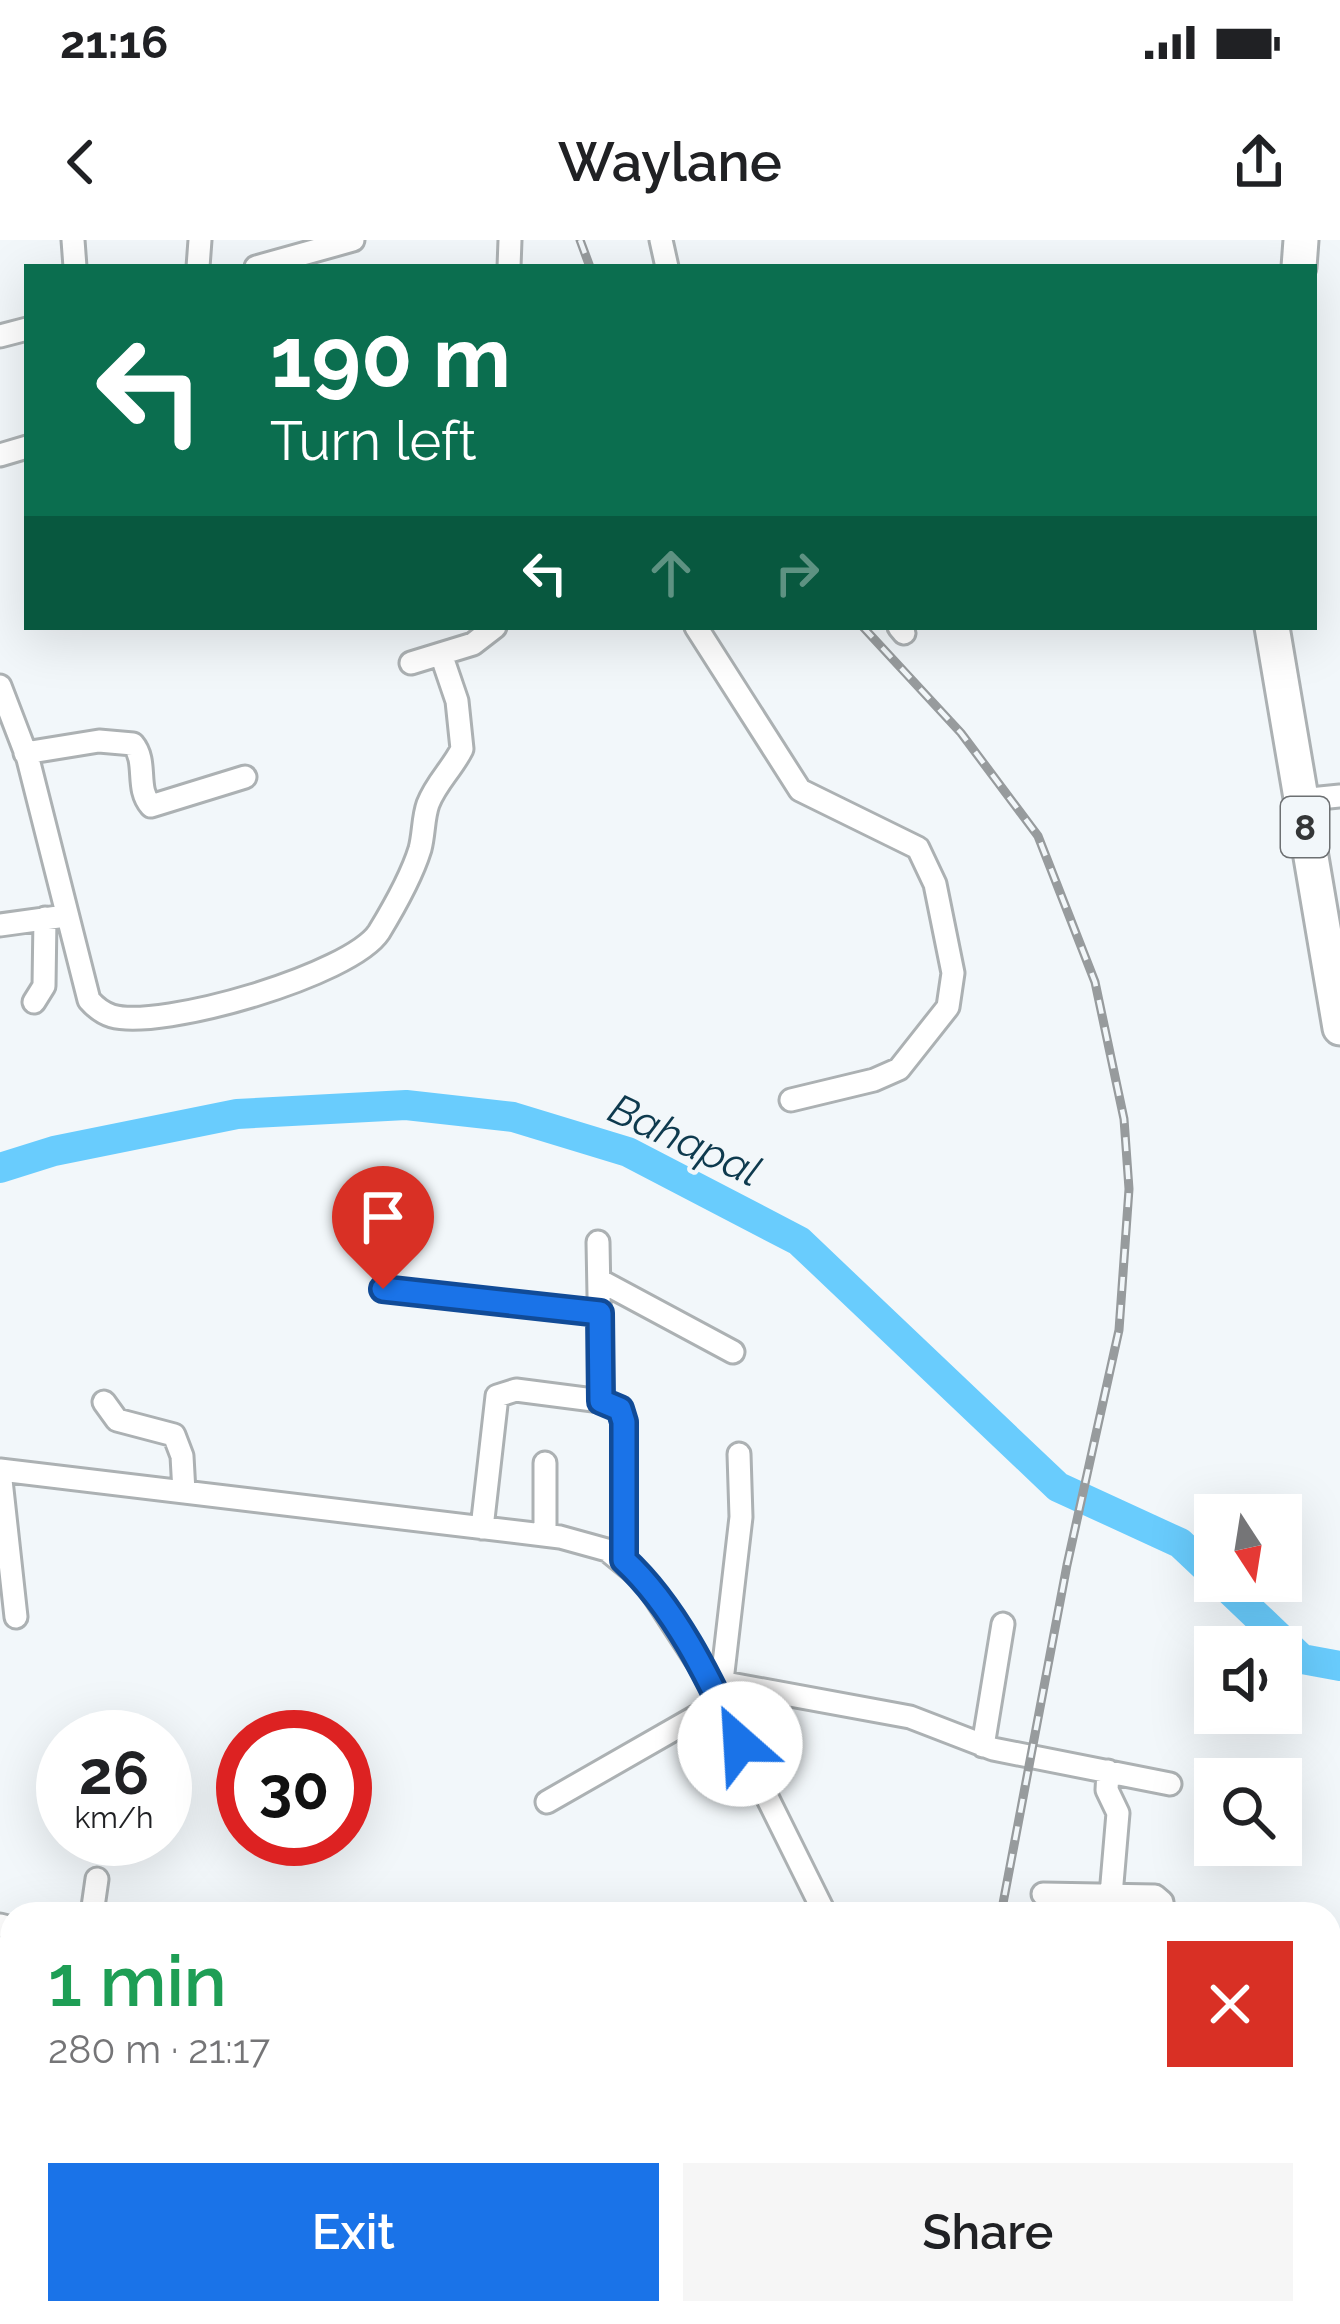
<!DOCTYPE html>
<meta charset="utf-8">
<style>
:root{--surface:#fff;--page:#f6f6f6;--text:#202124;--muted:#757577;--accent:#1a73e8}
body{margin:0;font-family:Raleway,sans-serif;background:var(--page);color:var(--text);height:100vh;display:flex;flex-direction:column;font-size:45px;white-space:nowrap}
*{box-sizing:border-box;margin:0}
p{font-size:39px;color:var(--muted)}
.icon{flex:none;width:66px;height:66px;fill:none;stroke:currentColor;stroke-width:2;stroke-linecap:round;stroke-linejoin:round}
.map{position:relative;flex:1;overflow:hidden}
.details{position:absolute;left:0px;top:1662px;width:1341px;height:423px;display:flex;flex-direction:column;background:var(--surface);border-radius:36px 36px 0 0;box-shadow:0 12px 48px #0002}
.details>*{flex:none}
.guide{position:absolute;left:24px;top:24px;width:1293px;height:366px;border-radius:0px;box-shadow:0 12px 48px #0002;background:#0b6e4f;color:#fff;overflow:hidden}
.needle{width:78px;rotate:168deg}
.fabs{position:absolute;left:1194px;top:1254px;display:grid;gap:24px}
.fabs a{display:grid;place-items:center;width:108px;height:108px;border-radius:0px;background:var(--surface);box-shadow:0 12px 48px #0002;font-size:60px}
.speed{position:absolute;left:36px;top:1470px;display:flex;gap:24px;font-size:60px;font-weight:700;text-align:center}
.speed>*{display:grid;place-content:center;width:156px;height:156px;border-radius:50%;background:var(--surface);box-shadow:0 12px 48px #0002;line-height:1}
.speed small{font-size:30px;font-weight:400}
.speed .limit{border:18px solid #d22;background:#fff;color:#111}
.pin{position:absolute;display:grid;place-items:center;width:102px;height:102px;color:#fff;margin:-123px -51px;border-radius:50% 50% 50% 0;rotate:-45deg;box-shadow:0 0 12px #0007}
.pin .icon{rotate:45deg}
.me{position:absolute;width:132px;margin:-66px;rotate:334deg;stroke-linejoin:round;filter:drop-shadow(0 0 9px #0008)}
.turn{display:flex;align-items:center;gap:42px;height:252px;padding:0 48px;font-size:54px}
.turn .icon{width:156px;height:156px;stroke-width:2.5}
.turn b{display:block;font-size:84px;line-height:102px}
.lanes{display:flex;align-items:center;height:114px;padding:0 48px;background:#0003;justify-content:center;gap:60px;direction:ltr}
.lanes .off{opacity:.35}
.round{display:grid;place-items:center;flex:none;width:126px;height:126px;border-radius:0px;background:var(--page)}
.headline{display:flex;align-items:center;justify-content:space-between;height:204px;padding:0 48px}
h1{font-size:72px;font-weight:600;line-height:90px;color:#1e9e55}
.cta{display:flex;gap:24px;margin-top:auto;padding:24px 48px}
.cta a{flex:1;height:138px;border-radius:0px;background:var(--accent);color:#fff;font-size:48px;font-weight:600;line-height:138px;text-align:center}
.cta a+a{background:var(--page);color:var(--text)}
.status{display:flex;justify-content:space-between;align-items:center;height:84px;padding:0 60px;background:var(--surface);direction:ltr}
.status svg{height:33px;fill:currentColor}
header{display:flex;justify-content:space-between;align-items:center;height:156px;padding:0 48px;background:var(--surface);font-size:54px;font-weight:600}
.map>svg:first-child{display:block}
.green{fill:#dfca93}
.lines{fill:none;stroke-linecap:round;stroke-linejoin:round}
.river{stroke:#69ccfd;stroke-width:30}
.minor-casing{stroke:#acb1b3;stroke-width:27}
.highway-casing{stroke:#acb1b3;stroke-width:39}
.minor{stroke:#fff;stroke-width:21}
.highway{stroke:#fff;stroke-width:33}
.rail-casing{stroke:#979b9d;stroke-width:9}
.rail{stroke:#f2f7fa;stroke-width:4.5;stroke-dasharray:14;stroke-linecap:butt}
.route-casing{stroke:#114b97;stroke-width:30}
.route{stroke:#1a73e8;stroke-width:21}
.labels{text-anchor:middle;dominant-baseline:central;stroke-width:9;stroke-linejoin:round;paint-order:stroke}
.shield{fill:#f2f7fa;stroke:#6d7072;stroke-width:3}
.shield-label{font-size:36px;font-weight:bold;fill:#343637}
.water-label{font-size:42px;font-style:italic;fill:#0e3a4e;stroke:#f2f7fa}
</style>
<div class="status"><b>21:16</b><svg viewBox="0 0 49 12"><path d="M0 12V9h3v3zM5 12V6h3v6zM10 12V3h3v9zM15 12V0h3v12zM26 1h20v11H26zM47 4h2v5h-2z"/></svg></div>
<header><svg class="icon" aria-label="back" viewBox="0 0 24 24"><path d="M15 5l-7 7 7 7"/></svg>Waylane<svg class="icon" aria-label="share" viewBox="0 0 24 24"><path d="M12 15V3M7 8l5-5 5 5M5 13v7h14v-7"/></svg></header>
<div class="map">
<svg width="1340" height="2084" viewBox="0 0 1340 2084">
<rect width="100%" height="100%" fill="#f2f7fa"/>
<!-- green -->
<path class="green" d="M1329 1914H1340V2067L1329 2072Z
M1173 2073H1326L1298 2084H1176Z"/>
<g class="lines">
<!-- river -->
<path class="river" d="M0 928 54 911 237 874 406 865 513 877 628 912 799 1001 1058 1247 1180 1303 1215 1336
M1220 1341 1302 1419 1340 1426"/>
<!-- minor casing -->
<g class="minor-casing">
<path id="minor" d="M73 0 75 27
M661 0 667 27
M198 27 200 0
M256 27 353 0
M509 27 510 0
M0 96 27 89
M0 215 27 207
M696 387 800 550 918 608 935 644 953 733 948 767 899 829 874 840 791 860
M899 387 904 393
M411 423 473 404 495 387
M0 446 28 519 89 760C96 768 102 773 112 776 161 790 351 735 379 692 393 669 412 635 420 609 424 594 423 578 428 564 436 543 452 529 462 509L457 461 442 417
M25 513 99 501 133 504C148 522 135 548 151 566L245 537
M1300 560 1340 556
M0 685 58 677
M34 762 44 746 45 678
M599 1040 733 1112
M383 1049 600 1073
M601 1161 620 1169 624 1182V1320
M104 1162 117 1180 174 1195 182 1216 184 1252
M0 1230 560 1297 607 1310 644 1340 709 1440 825 1674
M0 1231 16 1377
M482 1288 497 1156 516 1150 601 1161 598 1002
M545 1295V1223
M709 1440 910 1477 993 1509 1170 1544
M722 1441 741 1277 739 1214
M983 1506 1003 1384
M1108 1531 1107 1550 1118 1573 1111 1655
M547 1562 720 1463
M1043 1654 1155 1656 1162 1662 1163 1674
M92 1674 97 1639
M0 1685 12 1688
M1329 1734 1340 1732
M0 1817 12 1771
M0 1868 12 1871
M531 2073 537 2084
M979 2073 982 2084
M1315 2084 1340 2074"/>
</g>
<!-- highway casing -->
<g class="highway-casing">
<path id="highway" d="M1299 27 1301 0
M1272 387 1340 788"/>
</g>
<!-- minor -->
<use href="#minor" class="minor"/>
<!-- highway -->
<use href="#highway" class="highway"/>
<!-- rail casing -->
<g class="rail-casing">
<path id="rail" d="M580 0 590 27
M863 387 961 493 1038 596 1095 742 1124 879 1129 949 1119 1090 1067 1325 1001 1674
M1001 2073 1004 2084"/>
</g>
<!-- rail -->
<use href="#rail" class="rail"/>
</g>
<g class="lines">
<!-- route casing -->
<g class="route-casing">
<path id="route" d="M383 1049 600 1073 601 1161 620 1169 624 1182V1320C676 1368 710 1441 740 1504"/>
</g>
<!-- route -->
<use href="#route" class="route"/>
</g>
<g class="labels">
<!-- shield labels -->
<rect class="shield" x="1281" y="557" width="48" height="60" rx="9"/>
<g class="shield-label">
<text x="1305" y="587">8</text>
</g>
<!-- water labels -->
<g class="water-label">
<text transform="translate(685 900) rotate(25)">Bahapal</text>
</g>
</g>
</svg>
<div class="fabs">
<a><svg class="needle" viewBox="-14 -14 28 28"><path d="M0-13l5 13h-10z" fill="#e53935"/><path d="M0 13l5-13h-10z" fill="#757577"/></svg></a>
<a><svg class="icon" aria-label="sound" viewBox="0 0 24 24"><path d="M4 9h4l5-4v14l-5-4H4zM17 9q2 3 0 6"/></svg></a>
<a><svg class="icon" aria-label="search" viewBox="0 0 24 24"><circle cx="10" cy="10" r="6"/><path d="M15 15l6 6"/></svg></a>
</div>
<div class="speed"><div>26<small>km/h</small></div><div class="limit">30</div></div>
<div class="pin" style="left:383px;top:1049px;background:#d93025"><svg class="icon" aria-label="arrive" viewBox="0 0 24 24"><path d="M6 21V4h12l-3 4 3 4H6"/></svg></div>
<svg class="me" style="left:740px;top:1504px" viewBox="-20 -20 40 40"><circle r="19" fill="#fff"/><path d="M0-13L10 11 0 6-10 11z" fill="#1a73e8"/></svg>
<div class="guide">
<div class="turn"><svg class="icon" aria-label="left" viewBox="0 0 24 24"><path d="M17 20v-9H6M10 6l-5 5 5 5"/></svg><div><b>190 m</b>Turn left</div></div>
<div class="lanes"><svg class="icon" aria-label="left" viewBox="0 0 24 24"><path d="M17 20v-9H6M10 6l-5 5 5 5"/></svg><svg class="icon off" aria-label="ahead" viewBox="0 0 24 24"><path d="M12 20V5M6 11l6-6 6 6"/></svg><svg class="icon off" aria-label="right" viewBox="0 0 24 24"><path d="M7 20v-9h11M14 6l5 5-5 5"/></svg></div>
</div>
<section class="details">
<div class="headline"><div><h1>1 min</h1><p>280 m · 21:17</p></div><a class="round" style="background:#d93025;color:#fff"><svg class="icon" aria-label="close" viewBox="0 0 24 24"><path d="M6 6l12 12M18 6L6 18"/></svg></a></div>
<div class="cta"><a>Exit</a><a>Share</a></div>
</section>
</div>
